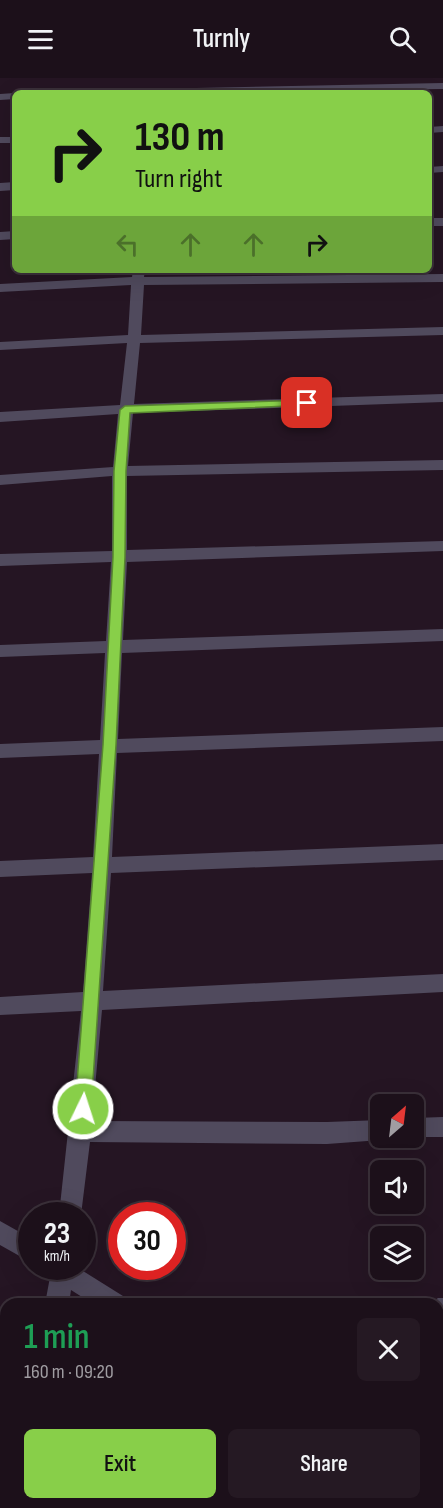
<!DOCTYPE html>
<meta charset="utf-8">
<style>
:root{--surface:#1c101a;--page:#251923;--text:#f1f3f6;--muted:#a09da2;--line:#3a3039;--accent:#88cf49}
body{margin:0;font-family:"Sofia Sans Condensed",sans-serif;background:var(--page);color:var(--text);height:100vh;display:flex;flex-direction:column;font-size:22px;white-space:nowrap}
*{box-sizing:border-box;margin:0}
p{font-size:20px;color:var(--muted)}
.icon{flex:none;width:33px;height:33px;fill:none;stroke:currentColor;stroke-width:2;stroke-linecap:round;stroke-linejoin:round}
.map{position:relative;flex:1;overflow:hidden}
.details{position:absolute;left:0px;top:1220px;width:444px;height:212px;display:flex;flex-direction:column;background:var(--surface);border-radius:18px 18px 0 0;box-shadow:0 6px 24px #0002,0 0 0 2px var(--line)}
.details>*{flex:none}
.guide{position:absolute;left:12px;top:12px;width:420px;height:183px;border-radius:9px;box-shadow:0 6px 24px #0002,0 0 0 2px var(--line);background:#88cf49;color:#111;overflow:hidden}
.needle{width:39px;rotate:28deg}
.fabs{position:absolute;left:370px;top:1016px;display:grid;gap:12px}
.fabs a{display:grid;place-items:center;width:54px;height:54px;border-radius:9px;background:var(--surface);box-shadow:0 6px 24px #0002,0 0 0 2px var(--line);font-size:30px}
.speed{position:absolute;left:18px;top:1124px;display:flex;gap:12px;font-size:30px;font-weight:700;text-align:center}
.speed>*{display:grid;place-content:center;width:78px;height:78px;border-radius:50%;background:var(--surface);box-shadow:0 6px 24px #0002,0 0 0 2px var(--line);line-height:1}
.speed small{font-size:15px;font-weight:400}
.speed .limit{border:9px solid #d22;background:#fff;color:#111}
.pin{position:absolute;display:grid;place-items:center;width:51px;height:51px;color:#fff;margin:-26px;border-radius:12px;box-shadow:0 3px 9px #0006}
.me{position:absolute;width:66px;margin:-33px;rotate:4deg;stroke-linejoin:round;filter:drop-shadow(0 0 4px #0008)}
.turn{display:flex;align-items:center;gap:21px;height:126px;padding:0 24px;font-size:27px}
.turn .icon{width:78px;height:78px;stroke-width:2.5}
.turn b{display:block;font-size:42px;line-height:51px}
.lanes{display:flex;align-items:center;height:57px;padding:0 24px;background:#0003;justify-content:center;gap:30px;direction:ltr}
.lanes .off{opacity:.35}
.round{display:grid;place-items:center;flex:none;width:63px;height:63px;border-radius:9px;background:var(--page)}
.overview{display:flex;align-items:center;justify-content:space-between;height:102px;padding:0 24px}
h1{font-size:36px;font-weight:600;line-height:45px;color:#1e9e55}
.button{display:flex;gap:12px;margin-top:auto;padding:12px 24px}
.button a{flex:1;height:69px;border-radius:9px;background:var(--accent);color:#111;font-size:24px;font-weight:600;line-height:69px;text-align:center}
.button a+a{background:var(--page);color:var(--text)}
header{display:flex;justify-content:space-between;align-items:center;height:78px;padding:0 24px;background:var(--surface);font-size:27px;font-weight:600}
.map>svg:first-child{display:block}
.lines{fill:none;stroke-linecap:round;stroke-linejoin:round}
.minor{fill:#504a5d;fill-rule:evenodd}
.route{fill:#88cf49;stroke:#58872f;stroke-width:1.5}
</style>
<header><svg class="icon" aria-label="menu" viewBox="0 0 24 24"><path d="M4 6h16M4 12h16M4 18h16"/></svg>Turnly<svg class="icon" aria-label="search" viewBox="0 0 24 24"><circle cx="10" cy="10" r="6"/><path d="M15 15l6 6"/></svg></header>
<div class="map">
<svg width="443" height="1430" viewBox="0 0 443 1430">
<rect width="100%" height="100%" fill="#251523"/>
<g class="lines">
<!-- minor -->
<path class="minor" d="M443 5V11L95 15 100 12Z
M15 15V21L0 22V16Z
M443 48V54L429 55V49Z
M0 59H15V65H0Z
M443 88V94L429 95V89Z
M15 104V112L0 113V105Z
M429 140H443V148H429Z
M15 153V161L0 162V154Z
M133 192H145L144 199 443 196V204L144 207 141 257 443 249V257L140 265 134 326 443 316V324L133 335 128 388 443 382V392L127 398V472L443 463V473L127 484 123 562 443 551V563L122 575 118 661 443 649V663L117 675 112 779 443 766V782L111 795 103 913 443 896V914L102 932 92 1043 327 1044 381 1042V1059H389L381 1062 327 1066 90 1064 81 1137H59L81 933 0 937V919L83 914 92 795 0 799V783L93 779 99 676 0 680V666L100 662 105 575 0 579V567L106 563 111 484 0 488V476L112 473V398L0 407V397L113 389 118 336 0 344V334L120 327 127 265 0 272V264L128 257 131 207 0 214V206L132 199Z
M443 1039V1059H410H414V1040Z
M0 1143 32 1161V1185L0 1167Z
M42 1188H75L123 1218 126 1226H93L71 1212 69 1226H45L50 1199 45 1196Z
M438 1220H443V1244H438V1226H429Z
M443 1413V1430H421L420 1425H438V1414Z
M9 1425H35L34 1430H8Z
M235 1425H261V1430H235Z"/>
</g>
<!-- route -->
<path class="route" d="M307 322 312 325 311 327 130 335 126 393 125 479 116 667 91 1031 89 1037 83 1039 77 1037 75 1031 103 667 113 479 114 393 120 332 125 328Z"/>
</svg>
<div class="fabs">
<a><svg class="needle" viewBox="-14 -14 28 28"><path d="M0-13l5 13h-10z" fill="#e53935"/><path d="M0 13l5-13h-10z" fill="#a09da2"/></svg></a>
<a><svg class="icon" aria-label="sound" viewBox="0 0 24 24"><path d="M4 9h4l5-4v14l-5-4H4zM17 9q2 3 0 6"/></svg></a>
<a><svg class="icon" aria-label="layers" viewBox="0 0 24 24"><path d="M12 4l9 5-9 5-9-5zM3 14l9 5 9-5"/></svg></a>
</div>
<div class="speed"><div>23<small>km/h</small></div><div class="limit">30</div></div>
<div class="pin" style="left:307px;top:325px;background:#d93025"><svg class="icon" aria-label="arrive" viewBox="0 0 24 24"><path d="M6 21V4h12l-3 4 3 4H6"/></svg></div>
<svg class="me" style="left:83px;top:1031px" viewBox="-20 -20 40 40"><circle r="17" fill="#88cf49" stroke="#fff" stroke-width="3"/><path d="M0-11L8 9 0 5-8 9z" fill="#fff"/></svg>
<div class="guide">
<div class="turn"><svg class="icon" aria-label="right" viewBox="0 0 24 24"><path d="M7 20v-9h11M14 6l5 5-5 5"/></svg><div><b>130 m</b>Turn right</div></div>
<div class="lanes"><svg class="icon off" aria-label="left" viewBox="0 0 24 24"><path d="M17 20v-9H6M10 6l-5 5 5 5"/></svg><svg class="icon off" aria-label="ahead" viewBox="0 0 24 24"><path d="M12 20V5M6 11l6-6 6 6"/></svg><svg class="icon off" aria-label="ahead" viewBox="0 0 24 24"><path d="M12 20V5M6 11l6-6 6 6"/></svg><svg class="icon" aria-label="right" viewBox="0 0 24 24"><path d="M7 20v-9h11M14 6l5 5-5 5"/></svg></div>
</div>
<section class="details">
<div class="overview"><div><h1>1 min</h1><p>160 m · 09:20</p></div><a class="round"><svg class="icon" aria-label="close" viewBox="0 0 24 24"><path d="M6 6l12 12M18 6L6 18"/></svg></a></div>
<div class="button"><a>Exit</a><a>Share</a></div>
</section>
</div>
